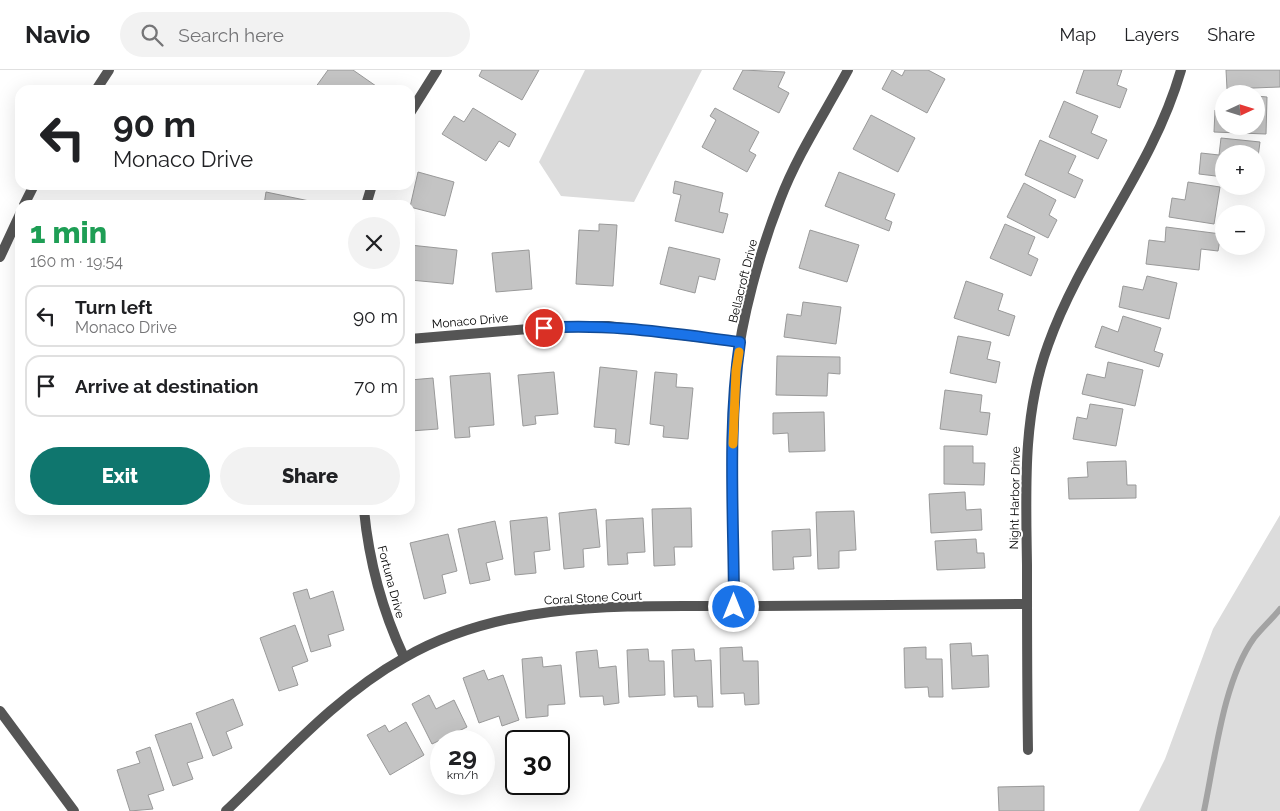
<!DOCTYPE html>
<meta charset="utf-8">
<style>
:root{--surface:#fff;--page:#f2f2f2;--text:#202124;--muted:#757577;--line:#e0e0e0;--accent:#0f766e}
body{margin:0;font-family:Raleway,sans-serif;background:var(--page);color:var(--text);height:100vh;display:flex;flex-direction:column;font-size:19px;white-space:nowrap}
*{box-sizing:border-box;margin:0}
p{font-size:16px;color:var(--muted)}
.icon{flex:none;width:28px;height:28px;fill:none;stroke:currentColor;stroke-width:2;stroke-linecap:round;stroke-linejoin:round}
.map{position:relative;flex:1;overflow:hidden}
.drawer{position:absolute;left:15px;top:130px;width:400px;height:315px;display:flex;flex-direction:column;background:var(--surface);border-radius:15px;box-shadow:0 5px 20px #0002}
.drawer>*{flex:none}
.top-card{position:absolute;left:15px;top:15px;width:400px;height:105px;border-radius:15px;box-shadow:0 5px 20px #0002;background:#fff;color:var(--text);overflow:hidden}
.needle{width:32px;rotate:86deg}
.fabs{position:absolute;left:1215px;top:15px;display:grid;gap:10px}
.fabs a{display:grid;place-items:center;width:50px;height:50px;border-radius:50%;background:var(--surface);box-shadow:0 5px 20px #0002;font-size:25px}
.speed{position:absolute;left:430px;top:660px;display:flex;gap:10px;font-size:25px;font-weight:700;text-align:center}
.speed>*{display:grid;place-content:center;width:65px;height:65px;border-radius:50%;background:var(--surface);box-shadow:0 5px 20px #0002;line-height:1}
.speed small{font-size:12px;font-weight:400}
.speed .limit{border:2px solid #111;border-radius:8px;background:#fff;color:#111}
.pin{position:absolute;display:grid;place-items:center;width:42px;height:42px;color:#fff;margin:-21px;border:2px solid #fff;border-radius:50%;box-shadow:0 1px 5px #0007}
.me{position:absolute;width:55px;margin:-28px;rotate:0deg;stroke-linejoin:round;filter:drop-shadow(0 0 4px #0008)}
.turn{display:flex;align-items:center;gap:18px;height:105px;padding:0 15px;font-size:22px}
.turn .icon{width:65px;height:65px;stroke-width:2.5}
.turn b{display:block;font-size:35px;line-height:42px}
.round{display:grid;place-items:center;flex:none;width:52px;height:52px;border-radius:26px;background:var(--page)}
.overview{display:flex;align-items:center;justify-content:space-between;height:85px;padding:0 15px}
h1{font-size:30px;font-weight:800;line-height:38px;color:#1e9e55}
.primary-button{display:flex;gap:10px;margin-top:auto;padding:10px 15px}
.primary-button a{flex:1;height:58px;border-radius:30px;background:var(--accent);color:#fff;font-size:20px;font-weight:800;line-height:58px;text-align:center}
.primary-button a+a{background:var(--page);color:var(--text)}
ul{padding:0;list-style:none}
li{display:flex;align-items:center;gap:15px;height:62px;margin:0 10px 8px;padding:0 5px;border:2px solid var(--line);border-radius:15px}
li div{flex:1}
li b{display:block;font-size:19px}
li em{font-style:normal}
header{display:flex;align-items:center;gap:30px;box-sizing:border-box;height:70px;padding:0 25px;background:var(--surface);border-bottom:1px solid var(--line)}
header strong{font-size:24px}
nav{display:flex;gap:28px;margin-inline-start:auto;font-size:18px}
.search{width:350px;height:45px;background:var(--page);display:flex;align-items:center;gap:12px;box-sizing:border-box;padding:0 18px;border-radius:28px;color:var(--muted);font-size:19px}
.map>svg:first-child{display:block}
.green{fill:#dcdcdc}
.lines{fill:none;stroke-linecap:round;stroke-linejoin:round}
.stream{stroke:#a3a3a3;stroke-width:6}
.building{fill:#c4c4c4;stroke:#999}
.minor{stroke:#555;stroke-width:10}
.route-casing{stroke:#114b97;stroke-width:12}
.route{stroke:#1a73e8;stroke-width:9}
.slow{stroke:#f59e0b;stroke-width:9}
.labels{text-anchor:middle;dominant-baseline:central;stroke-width:4;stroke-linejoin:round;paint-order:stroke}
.street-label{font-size:12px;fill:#000;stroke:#fff}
</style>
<header>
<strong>Navio</strong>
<div class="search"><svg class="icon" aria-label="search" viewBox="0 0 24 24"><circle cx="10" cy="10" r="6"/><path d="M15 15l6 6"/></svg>Search here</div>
<nav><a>Map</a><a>Layers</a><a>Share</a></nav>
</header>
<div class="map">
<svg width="1280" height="741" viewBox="0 0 1280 741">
<rect width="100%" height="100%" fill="#fff"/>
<!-- green -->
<path class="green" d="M585 0H702L634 132 561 126 539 92Z
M1280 445V741H1139L1165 689 1213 559Z"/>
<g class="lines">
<!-- stream -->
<path class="stream" d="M1204 741C1215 689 1223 611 1254 568 1262 558 1272 549 1280 539"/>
</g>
<!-- building -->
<path class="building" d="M328 0H353L376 16 374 20H317L315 18Z
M482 0H539L522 30 479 6Z
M743 0 785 2 778 17 789 23 779 43 733 19Z
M892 0 902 6 905 0H928L945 9 927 43 882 19Z
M1084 0H1122L1117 15 1127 19 1120 38 1076 23Z
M1226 0H1280V17L1227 19Z
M1256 26 1267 27 1266 64 1214 62 1215 40H1224V56H1256Z
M1064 31 1098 46 1091 63 1107 70 1098 89 1049 67Z
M473 38 516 64 509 77 499 71 486 91 442 64 454 46 464 52Z
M715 38 759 62 749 81 756 85 747 102 702 77 716 50 710 46Z
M871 45 915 68 898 102 853 79Z
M1221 68 1260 72 1256 102V84H1224V107L1199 104 1201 83 1219 85Z
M1040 70 1076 86 1068 103 1083 110 1075 128 1025 105Z
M418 102 454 112 445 146 410 137Z
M839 102 895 124 885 149 892 152 889 161 825 136Z
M675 111 723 123 719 142 728 144 723 163 675 151 681 125 673 123Z
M1188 112 1220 117 1214 154 1169 147 1172 128 1185 130Z
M1024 113 1056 130 1049 145 1057 150 1048 168 1007 147Z
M266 122 319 133 318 135H264Z
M599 154 617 155 613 216 576 214 579 160 599 161Z
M1005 154 1035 167 1028 184 1038 189 1031 206 990 188Z
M1166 157 1221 164 1218 181 1201 179 1199 200 1146 194 1149 170 1165 172Z
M810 160 859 175 847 212 799 198Z
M410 175 457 180 453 214 410 210Z
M669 177 720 189 715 210 699 206 695 223 660 214Z
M529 180 532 219 496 222 492 183Z
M1147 206 1177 213 1169 249 1119 237 1123 216 1143 220Z
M966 211 1003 224 998 240 1015 246 1009 266 954 248Z
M803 232 841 237 836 274 784 267 787 244 801 246Z
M1123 246 1161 258 1154 281 1163 284 1159 297 1095 277 1102 256 1118 262Z
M958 266 991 272 987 289 1000 292 996 313 950 303Z
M777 286 840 287V304L828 303 827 326 776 325Z
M1108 292 1143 300 1135 336 1082 324 1087 304 1105 308Z
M600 297 637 301 629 375 615 373 616 359 594 357Z
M554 302 558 344 535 346 536 354 523 356 518 305Z
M655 302 677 304 676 317 693 318 688 369 663 367 664 356 650 354Z
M490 303 494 355 469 357 470 367 455 368 450 306Z
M433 308 438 359 410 361V310Z
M945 320 982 325 980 342 990 343 987 365 940 359Z
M1090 334 1123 339 1116 376 1073 369 1077 347 1087 349Z
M824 342 825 381 789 382 788 363 773 364V343Z
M944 376H973V393H985L984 415 944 414Z
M1126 391 1127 415H1136V428L1069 429 1068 408 1088 407 1087 392Z
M965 422 966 440 981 439 982 460 931 463 929 424Z
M691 438 692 477H674L675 495 654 496 652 439Z
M596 439 600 477 583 479 584 497 564 499 559 443Z
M854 441 856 480 839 481V498L818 499 816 442Z
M547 447 550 480 534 482 536 503 515 505 510 451Z
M643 448 645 482 627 483 628 494 608 495 606 450Z
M495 451 503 489 486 493 490 510 470 514 458 459Z
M810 459 811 486 793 487 794 499 773 500 772 461Z
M448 464 457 501 442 505 446 523 424 529 410 473Z
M976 469 977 483H984L985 498 937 500 935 471Z
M307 519 310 529 333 521 344 560 328 565 331 576 311 582 293 523Z
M295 555 308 591 292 597 298 615 279 621 260 568Z
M971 573 972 586 988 585 989 617 952 619 950 574Z
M742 577 743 591H758L759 634 745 635 744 623 721 624 720 578Z
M926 577V589H942L943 627H929L928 617 905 618 904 578Z
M648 579 649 591H664L665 625 629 627 627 580Z
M694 579 695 591 711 590 713 637H698L697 626 674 627 672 580Z
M597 580 599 598 616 596 619 633 604 635 603 626 580 627 576 582Z
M542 587 543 597 561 595 565 634 548 635V646L526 648 522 589Z
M484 600 488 610 503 605 519 650 502 656 499 646 479 653 463 608Z
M429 625 436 639 454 630 467 657 432 674 412 634Z
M233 629 243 655 226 662 232 678 213 686 196 643Z
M406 652 424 685 390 705 367 665 385 655 389 662Z
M191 653 203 688 187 693 193 709 173 716 155 665Z
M150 677 164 720 148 725 153 739 130 741 117 700 140 693 136 682Z
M1044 716V741H999L998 717Z"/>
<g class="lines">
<!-- minor -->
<path class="minor" d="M96 20 109 0
M410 43 437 0
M24 135 34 115
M366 135 372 115
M0 187 20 144
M410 269 563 256H608L740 272
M364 440C369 492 382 540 404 587
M734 537C734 459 729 380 736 302 741 249 760 181 780 130 797 85 825 43 848 0
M0 641 74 741
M1028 680C1027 619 1027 557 1027 495 1026 421 1022 346 1048 275 1083 177 1152 101 1181 0
M226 741C282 688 336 626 404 588 509 527 636 537 753 536 844 536 935 535 1027 534"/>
</g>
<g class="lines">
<!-- route casing -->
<g class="route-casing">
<path id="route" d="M544 258C610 253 675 264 740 272 727 359 734 449 734 537"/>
</g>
<!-- route -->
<use href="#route" class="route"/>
<!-- slow -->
<path class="slow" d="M733 374 736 301 739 282"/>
</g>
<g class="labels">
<!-- street labels -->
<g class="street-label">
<text transform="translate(743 211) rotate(-76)">Bellacroft Drive</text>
<text transform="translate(470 251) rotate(-5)">Monaco Drive</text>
<text transform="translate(1015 428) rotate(-89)">Night Harbor Drive</text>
<text transform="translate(391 512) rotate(75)">Fortuna Drive</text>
<text transform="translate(593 528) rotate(-3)">Coral Stone Court</text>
</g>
</g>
</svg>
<div class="fabs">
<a><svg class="needle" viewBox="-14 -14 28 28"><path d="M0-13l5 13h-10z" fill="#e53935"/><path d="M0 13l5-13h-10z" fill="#757577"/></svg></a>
<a>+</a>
<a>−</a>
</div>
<div class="speed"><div>29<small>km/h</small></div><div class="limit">30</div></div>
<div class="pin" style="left:544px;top:258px;background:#d93025"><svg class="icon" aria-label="arrive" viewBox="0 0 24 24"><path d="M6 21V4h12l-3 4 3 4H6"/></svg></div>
<svg class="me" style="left:734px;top:537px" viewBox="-20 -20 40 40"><circle r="17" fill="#1a73e8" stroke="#fff" stroke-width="3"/><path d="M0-11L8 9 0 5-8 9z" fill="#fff"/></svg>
<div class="top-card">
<div class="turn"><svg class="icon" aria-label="left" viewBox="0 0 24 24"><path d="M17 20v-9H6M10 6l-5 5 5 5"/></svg><div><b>90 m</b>Monaco Drive</div></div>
</div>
<section class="drawer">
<div class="overview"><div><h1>1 min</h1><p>160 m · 19:54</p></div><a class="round"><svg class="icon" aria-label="close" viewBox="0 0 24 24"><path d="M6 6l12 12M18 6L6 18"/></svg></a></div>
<ul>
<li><svg class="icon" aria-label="left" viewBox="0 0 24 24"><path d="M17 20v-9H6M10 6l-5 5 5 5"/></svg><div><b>Turn left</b><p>Monaco Drive</p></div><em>90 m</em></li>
<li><svg class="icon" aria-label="arrive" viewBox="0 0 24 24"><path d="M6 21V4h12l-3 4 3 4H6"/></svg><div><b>Arrive at destination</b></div><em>70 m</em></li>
</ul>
<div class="primary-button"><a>Exit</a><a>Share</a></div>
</section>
</div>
